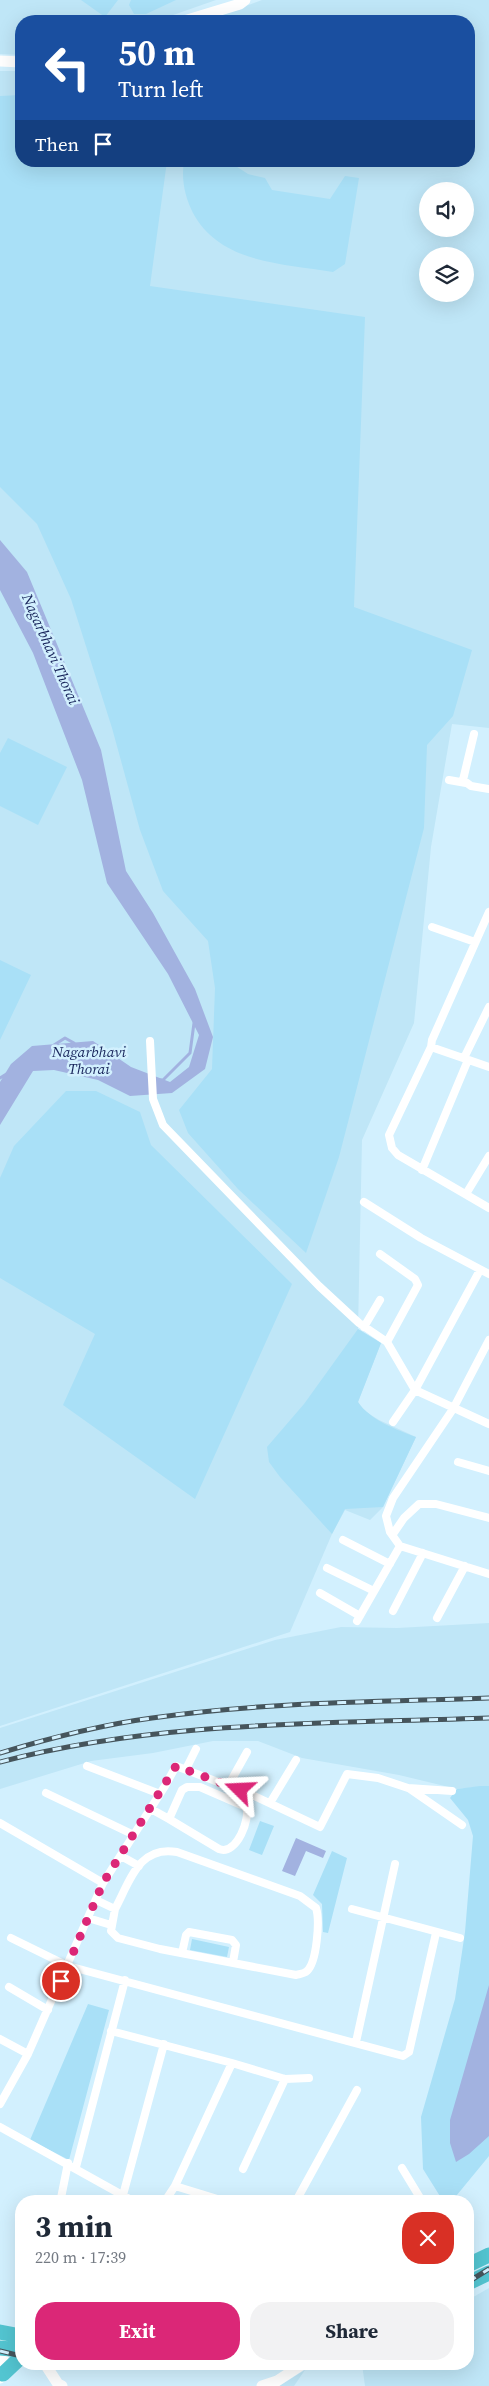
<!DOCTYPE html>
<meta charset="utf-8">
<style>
:root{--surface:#fff;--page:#f2f2f3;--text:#1f2937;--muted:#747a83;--accent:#db2777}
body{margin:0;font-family:"Source Serif 4",serif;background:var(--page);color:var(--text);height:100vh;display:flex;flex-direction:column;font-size:19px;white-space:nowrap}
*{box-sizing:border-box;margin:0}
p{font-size:16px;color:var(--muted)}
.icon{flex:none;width:28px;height:28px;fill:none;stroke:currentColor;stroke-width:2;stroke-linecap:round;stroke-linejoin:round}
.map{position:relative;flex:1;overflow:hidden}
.side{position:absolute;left:15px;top:2195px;width:459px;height:175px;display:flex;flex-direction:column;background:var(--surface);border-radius:20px;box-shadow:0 5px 20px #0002}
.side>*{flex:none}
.banner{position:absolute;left:15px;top:15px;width:460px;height:152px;border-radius:20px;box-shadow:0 5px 20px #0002;background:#1a4fa0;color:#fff;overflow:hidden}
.controls{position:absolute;left:419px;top:182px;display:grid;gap:10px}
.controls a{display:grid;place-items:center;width:55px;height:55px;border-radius:50%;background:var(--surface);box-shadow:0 5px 20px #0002;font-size:25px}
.pin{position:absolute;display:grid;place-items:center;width:42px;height:42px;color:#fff;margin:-21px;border:2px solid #fff;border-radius:50%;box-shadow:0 1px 5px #0007}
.me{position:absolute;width:55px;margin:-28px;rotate:291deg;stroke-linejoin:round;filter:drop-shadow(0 0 4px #0008)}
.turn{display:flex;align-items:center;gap:18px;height:105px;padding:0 20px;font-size:22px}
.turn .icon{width:65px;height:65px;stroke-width:2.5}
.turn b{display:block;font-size:35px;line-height:42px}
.then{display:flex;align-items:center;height:48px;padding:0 20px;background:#0003;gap:10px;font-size:19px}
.round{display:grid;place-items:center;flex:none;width:52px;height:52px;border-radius:20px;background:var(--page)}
.headline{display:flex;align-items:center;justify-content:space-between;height:85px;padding:0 20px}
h1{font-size:30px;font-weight:700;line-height:38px}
.primary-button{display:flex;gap:10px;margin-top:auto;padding:10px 20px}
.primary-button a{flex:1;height:58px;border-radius:20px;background:var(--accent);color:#fff;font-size:20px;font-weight:700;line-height:58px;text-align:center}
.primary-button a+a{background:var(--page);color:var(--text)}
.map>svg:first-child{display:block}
.built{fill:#bfe6f7;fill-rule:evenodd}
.green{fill:#a9e0f7}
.water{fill:#a2b2e0}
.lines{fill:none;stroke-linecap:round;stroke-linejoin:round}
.stream{stroke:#a2b2e0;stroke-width:3}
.street{stroke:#fff;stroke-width:8}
.secondary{stroke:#fff;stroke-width:11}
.highway{stroke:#53c5d1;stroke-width:15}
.rail-casing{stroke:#46555c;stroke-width:5}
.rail{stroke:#d2f0fe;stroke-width:3;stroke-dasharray:9;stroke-linecap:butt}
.route{stroke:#db2777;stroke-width:9;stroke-dasharray:0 16.2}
.labels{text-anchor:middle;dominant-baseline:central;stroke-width:5;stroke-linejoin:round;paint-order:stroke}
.water-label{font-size:15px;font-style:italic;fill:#18255b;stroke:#d2f0fe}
</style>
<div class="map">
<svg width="489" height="2386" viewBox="0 0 489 2386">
<rect width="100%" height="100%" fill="#d2f0fe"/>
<!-- built -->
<path class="built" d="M0 0H216L156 21H21V55L0 54Z
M262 0H489V728L452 724 431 847 414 1023 362 1140 358 1329 381 1343 358 1402 363 1410 379 1420 416 1437 383 1507 370 1520 345 1510 332 1534 290 1632 0 1726V71H21V161H469V21H205ZM428 191H465V229H428ZM428 256H465V294H428Z
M489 1623V1786L457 1789 399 1775 302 1758 258 1741H213L153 1753 91 1761 0 1789V1728L275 1640 341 1627 397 1628Z
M489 2288V2386H365L362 2364H468V2300Z
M305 2370 294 2386H279Z"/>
<!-- green -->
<path class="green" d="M81 0H118L105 17Z
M131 0H176L146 14H134L129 5Z
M21 95V161H167L150 286 365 317 354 607 472 650 453 716 427 745 424 828 339 1157 306 1253 238 1189 188 1133 179 1110 212 1069 215 988 208 941 163 891 140 830 112 728 71 599 37 524 0 487V96Z
M184 161H228L248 174 265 178 272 190 330 199 345 176 359 178 345 264 333 272C282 263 221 264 193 213 185 197 181 180 184 161Z
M8 738 67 767 38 825 0 806V753Z
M0 960 31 975 0 1040Z
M66 1091H96L140 1112 151 1145 292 1284 195 1499 63 1405 95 1334 0 1278V1178L14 1146Z
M358 1329 381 1343 358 1402C370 1420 397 1430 416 1437L383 1507 345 1509 332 1534 280 1477 269 1462 267 1447 304 1404Z
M480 1786H489V2156L452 2201H443L423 2169 421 2117 455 1999 465 1932 473 1836 468 1820 450 1798 457 1789Z
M260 1821 274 1826 262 1855 249 1850Z
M332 1851 347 1858 328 1933 323 1932 322 1904 313 1895Z
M192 1939 229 1947 227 1957 190 1950Z
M88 2004 109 2010 69 2160 30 2140Z"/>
<!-- water -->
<path class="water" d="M0 540 27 572 101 750 126 871 153 913 195 989 213 1037 205 1069 172 1093 130 1096 98 1080 54 1070 33 1071 0 1125V1082L11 1064 32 1046 93 1041 131 1067 170 1082 189 1067 199 1035 168 974 107 883 82 780 33 653 0 590Z
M296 1838 326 1851 323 1858 306 1851 295 1876 282 1871Z
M489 1985V2136L469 2154 456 2162 450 2143V2120Z"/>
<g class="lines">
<!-- stream -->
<path class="stream" d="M54 1045 65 1038 74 1043
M0 1078 8 1073
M160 1080H163L190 1053 194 1023"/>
<!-- street -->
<path class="street" d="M474 734 463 780 471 786 489 789
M449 780 466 783
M489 912 432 1040 431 1047 389 1135 392 1148 398 1155 489 1208
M432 927 475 942
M150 1041 153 1099 163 1125 319 1286 359 1323 387 1342
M431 1047 489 1067
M464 1058 489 1007
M422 1170 468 1060
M466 1194 489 1156
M364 1202 421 1238 489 1274
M380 1254 415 1279 418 1285 387 1342 415 1390 489 1424
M364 1327 380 1300
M489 1340 453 1409 393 1498 386 1516 390 1532 400 1546 489 1574
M393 1422 415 1390 480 1270
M458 1462 489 1471
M393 1534 404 1518 419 1504H436L489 1518
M343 1540 390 1564
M327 1568 374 1591
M320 1593 360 1616
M393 1611 423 1553
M437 1618 465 1566
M357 1621 400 1546
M87 1766 160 1794
M186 1769 196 1749
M228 1786 247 1752
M187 1787H200L246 1807C251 1817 237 1856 219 1849L169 1819 182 1790Z
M410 1789 462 1825
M46 1793 134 1835
M270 1803 296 1760
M151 1809 169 1819
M0 1823 103 1883
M121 1856 139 1866
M96 1900 115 1909C130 1881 139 1845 177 1852L300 1896 316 1908C320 1920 317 1962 307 1971 304 1974 299 1974 296 1975L160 1949 118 1938 111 1931 115 1909
M352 1909 460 1938
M88 1918 111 1925
M11 1938 68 1966 403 2056 409 2052 436 1933
M182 1953 186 1935 189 1932 232 1940 236 1945 233 1962
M9 1987 48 2010
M111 2031 232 2063
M0 2039 28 2054
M356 2042 395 1864
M0 2104 28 2054 103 1883 165 1786 176 1766 252 1795 320 1827 347 1774 378 1778 408 1788 452 1791
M0 2127 133 2201
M76 2167 125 1980
M402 2168 422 2201
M243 2169 285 2079
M175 2186 232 2063 285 2079 309 2078
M123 2195 164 2044
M61 2198 68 2163
M165 2201 175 2186 224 2201
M296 2201 357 2090"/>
<!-- secondary -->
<path class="secondary" d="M184 21 240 4 245 0
M0 61 21 62
M45 2364 58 2384 62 2386
M0 2378 3 2374V2341
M262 2386 277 2381 303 2364"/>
<!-- highway -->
<path class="highway" d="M468 2265 489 2255
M468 2283 489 2273
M0 2332 21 2336
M0 2348 21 2350
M3 2374 21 2357"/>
<!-- rail casing -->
<g class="rail-casing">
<path id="rail" d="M0 1753C50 1738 100 1725 152 1718 263 1702 377 1702 489 1698
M0 1762C159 1720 326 1724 489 1718
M468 2282 489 2269
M0 2351 21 2356
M54 2364H101"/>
</g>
<!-- rail -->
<use href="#rail" class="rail"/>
</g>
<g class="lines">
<!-- route -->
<path class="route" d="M61 1981 103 1883 176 1766 240 1790"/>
</g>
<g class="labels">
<!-- water labels -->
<g class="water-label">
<text transform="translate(51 649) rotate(66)">Nagarbhavi Thorai</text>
<text x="89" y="1051">Nagarbhavi<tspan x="89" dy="17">Thorai</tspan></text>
</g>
</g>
</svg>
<div class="controls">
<a><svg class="icon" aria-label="sound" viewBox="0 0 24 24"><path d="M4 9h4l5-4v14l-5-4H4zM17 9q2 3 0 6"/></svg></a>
<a><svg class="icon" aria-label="layers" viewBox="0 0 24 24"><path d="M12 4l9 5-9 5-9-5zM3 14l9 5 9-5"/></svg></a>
</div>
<div class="pin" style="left:61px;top:1981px;background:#d93025"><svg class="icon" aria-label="arrive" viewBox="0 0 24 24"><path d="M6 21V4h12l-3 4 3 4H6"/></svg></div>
<svg class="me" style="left:240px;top:1790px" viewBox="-20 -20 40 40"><path d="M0-17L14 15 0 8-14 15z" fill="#db2777" stroke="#fff" stroke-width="4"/></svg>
<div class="banner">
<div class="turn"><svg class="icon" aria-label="left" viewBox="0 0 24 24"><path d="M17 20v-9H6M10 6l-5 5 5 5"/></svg><div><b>50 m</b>Turn left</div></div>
<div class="then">Then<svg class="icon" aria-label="arrive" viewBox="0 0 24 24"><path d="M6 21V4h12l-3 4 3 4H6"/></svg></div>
</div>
<section class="side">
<div class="headline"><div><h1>3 min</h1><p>220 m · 17:39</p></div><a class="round" style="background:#d93025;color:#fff"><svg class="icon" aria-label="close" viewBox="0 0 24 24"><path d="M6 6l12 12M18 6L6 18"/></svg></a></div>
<div class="primary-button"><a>Exit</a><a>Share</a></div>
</section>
</div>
